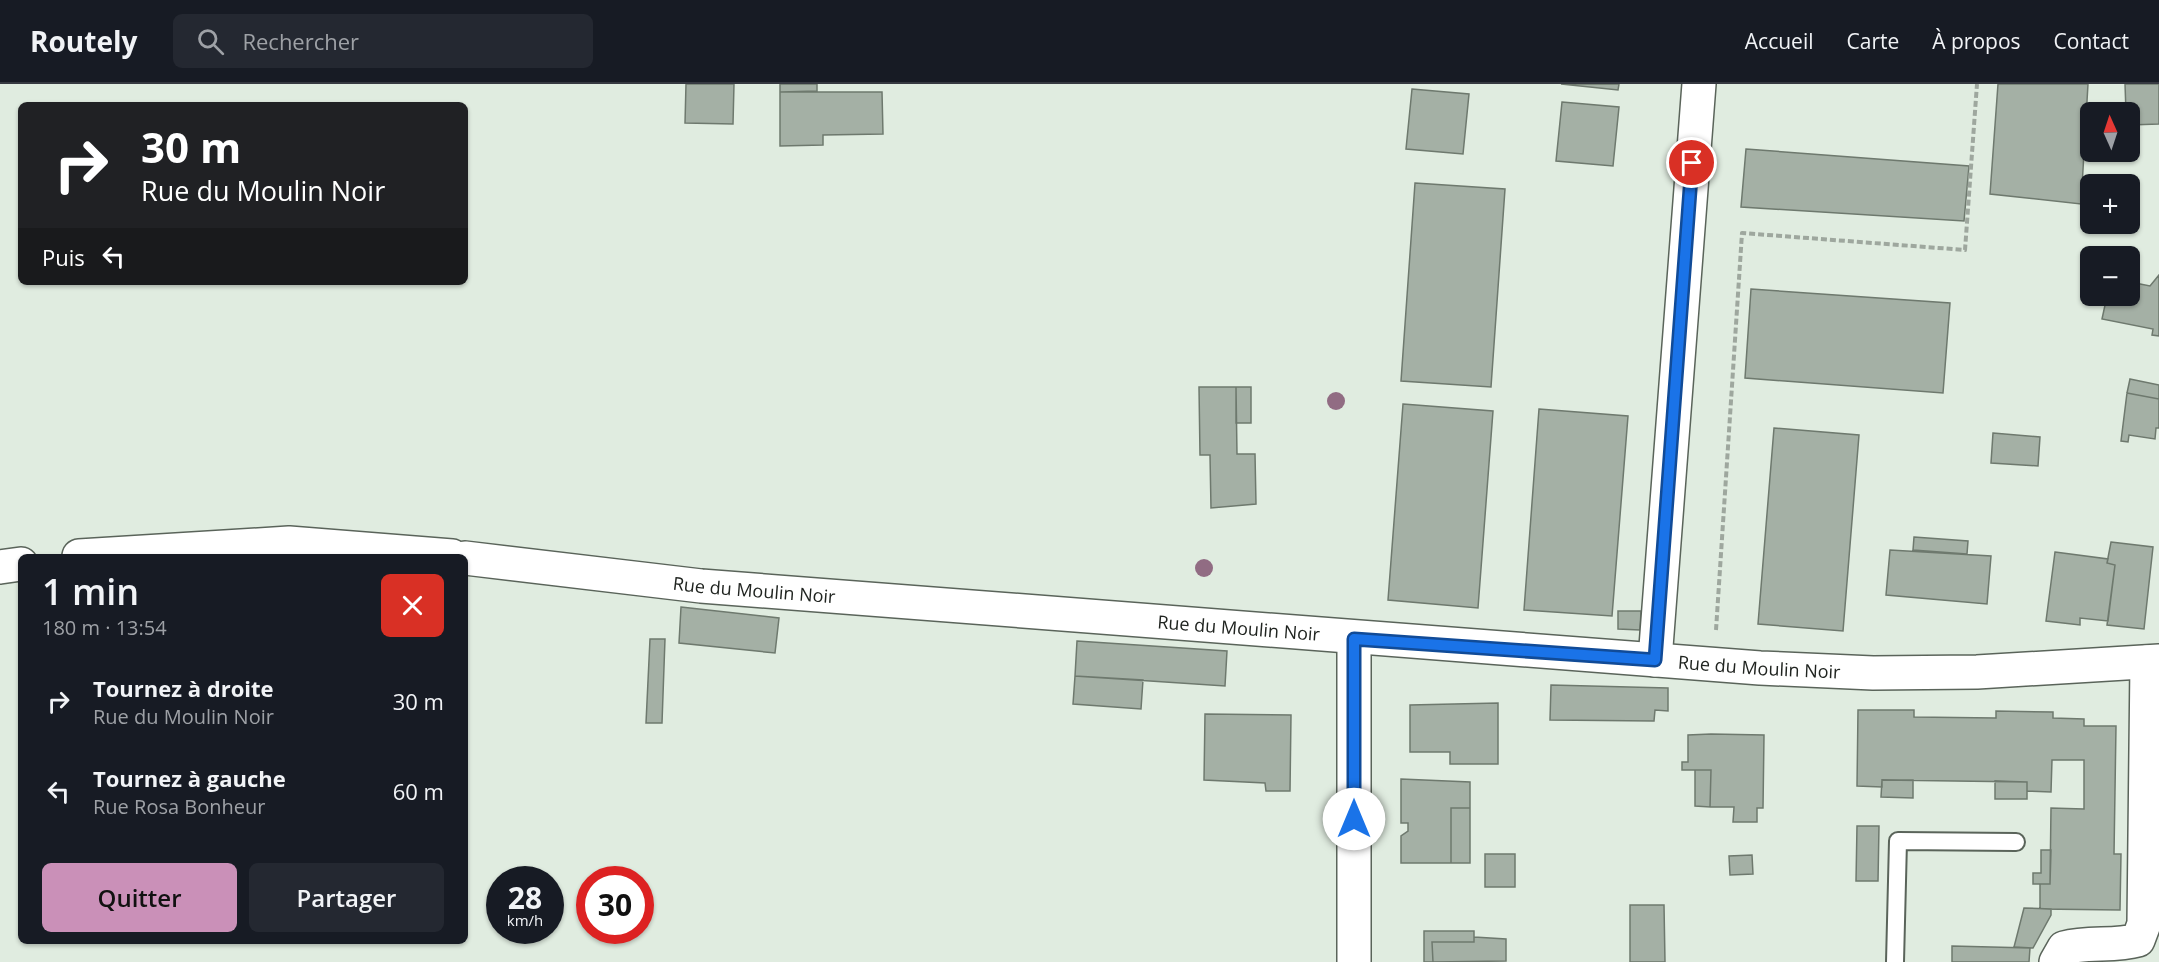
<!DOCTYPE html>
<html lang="fr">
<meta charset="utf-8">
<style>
:root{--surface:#171b24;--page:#242831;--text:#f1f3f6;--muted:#9ea1a6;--line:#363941;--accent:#ca90b8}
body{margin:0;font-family:"Open Sans",sans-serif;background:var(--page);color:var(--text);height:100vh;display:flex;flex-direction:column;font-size:22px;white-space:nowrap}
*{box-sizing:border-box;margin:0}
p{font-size:20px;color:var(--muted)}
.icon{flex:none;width:33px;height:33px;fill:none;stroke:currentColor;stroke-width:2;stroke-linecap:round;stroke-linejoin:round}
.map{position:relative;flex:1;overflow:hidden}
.drawer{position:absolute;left:18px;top:470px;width:450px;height:390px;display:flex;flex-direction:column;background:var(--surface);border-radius:9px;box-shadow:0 2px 4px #0004}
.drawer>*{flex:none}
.banner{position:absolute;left:18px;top:18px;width:450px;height:183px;border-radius:9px;box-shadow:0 2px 4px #0004;background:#202124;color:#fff;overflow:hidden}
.needle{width:39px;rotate:357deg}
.buttons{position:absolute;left:2080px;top:18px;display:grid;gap:12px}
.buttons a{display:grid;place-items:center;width:60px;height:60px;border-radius:9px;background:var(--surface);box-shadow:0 2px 4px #0004;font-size:30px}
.speed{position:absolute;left:486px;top:782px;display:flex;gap:12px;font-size:30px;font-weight:700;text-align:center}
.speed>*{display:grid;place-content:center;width:78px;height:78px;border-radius:50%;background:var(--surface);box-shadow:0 2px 4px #0004;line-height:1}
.speed small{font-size:15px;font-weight:400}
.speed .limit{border:9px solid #d22;background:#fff;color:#111}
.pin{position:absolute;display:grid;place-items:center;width:51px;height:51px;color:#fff;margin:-26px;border:3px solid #fff;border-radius:50%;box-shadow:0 2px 6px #0007}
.me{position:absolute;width:66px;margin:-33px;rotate:0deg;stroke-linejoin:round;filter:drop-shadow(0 0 4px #0008)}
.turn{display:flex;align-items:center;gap:21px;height:126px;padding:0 24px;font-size:27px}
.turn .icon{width:78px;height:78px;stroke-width:2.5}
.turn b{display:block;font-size:42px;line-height:51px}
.then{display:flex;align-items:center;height:57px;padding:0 24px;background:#0003;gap:12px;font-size:22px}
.round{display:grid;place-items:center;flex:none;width:63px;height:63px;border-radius:9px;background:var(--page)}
.summary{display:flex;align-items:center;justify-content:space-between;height:102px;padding:0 24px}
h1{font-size:36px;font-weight:600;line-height:45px}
.cta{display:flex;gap:12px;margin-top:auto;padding:12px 24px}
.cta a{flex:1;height:69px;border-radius:9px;background:var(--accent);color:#111;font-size:24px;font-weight:600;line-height:69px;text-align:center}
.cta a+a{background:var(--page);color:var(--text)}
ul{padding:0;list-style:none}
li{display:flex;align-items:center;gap:18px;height:90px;padding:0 24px}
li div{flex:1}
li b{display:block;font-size:22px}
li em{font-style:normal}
header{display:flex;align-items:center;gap:36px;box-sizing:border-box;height:84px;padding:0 30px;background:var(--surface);border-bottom:2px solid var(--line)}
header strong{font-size:28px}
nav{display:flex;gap:33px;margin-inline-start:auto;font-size:21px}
.search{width:420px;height:54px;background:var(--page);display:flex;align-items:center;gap:15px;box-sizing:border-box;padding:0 21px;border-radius:9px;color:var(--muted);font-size:22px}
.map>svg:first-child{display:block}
.building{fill:#a4b0a5;stroke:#6e796e;stroke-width:1.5}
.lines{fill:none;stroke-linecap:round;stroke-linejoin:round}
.service-casing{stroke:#5a645a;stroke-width:20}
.minor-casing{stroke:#5a645a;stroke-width:36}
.path{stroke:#9ea79e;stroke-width:4;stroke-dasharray:6 3;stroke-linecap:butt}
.service{stroke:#fff;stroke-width:16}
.minor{stroke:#fff;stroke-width:33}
.tree{fill:#916c83}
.route-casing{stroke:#114b97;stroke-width:15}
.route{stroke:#1a73e8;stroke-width:10}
.labels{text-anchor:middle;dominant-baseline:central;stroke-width:5;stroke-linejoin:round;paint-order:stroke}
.street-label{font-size:18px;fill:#202420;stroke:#fff}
</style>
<header>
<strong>Routely</strong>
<div class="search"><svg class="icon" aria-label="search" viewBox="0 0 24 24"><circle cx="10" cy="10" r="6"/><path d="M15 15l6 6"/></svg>Rechercher</div>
<nav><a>Accueil</a><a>Carte</a><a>À propos</a><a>Contact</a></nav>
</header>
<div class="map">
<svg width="2159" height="878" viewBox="0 0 2159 878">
<rect width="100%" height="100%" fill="#e0ece0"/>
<!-- building -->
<path class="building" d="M686 0H734L733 40 685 39Z
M780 0H817V7L780 8Z
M1561 0H1619L1618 6Z
M1998 0H2088L2081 120 1990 110Z
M2125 0H2159V40L2130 41V28H2126Z
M1412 5 1469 10 1463 70 1406 65Z
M780 8H882L883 50 823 51V61L780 62Z
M1562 18 1619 23 1613 82 1556 77Z
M1746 65 1969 82 1964 137 1741 123Z
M1415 99 1505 105 1491 303 1401 297Z
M2159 191V252L2152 251 2153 245 2102 235 2107 212H2130V198L2150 202Z
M1751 205 1950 219 1943 309 1745 294Z
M2130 295 2159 301V315L2127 309Z
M1199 303H1236L1237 370H1255L1256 420 1211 424 1210 371H1200Z
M1236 303H1251V339H1236Z
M2127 309 2159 315V344H2156L2155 355 2129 351 2128 358 2121 357Z
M1403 320 1493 327 1478 524 1388 516Z
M1539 325 1628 332 1612 532 1524 526Z
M1774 344 1859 351 1843 547 1758 540Z
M1993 349 2040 353 2038 382 1991 379Z
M1914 453 1968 457 1967 470 1913 466Z
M2111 458 2153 463 2144 545 2107 541 2115 481 2107 479Z
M1890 466 1991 472 1987 520 1886 511Z
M2055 468 2108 475 2107 479 2115 481 2108 537 2080 534V541L2046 537Z
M681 523 779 534 775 569 679 559Z
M1618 527H1641L1640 546 1618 545Z
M650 555H665L662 639H646Z
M1077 557 1227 567 1225 602 1075 592Z
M1075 592 1143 596 1141 625 1073 620Z
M1551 601 1668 604V627L1655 626 1654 637 1550 636Z
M1498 619V680H1450V668H1410V621Z
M1858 626H1914V633L1996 634V627L2053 628V634L2084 635V642H2116L2114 770H2121L2120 826 2040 825V800H2050L2051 724 2084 725V676H2052L2051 708 2027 707V698L1882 696V703L1857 702Z
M1205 630 1291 631 1290 707H1266L1265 699 1204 696Z
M1711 650 1764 651 1763 724H1757V738H1733L1734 723H1710L1711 686H1682V678H1688V651Z
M1695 686H1711L1710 723 1695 722Z
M1401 695 1470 698V724H1451V779H1401V752L1408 747V739H1401Z
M1882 696H1913V714L1881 713Z
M1995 697 2027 698V715H1995Z
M1451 724H1470V779H1451Z
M1857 742H1879L1878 797H1856Z
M2041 766H2051L2050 800H2033V789H2041Z
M1485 770H1515V803H1485Z
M1752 771 1753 790 1730 791 1729 772Z
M1630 821H1664L1665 878H1630Z
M2024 824 2051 825V831L2033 864 2014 863Z
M1424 847H1474V858H1432L1433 878H1424Z
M1474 853 1506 855V877L1433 878 1432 858H1474Z
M1952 862 2030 864 2029 878H1952Z"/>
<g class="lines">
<!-- service casing -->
<g class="service-casing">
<path id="service" d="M1895 878 1898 757 2016 758"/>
</g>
<!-- minor casing -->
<g class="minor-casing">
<g id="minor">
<path d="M79 472 289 459 452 472"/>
<path id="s1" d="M465 474 701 502 1760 584 1873 589 1977 588 2159 577"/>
<path d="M0 483 21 480"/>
<path d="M1354 555V878"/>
<path d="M1655 576 1699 0"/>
<path d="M2056 878 2064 864C2089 857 2114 863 2138 856L2144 840 2147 578"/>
</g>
</g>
<!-- path -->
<path class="path" d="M1716 546 1742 149 1965 166 1977 0"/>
<!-- service -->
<use href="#service" class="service"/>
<!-- minor -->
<use href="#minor" class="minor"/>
</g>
<!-- trees -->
<g class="tree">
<circle cx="1336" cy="317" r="9"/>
<circle cx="1204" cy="484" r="9"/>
</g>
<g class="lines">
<!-- route casing -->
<g class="route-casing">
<path id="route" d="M1354 735V555L1655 576 1692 79"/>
</g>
<!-- route -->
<use href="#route" class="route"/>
</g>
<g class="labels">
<!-- street labels -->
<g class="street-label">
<text stroke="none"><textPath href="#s1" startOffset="291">Rue du Moulin Noir</textPath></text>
<text stroke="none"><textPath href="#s1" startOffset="777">Rue du Moulin Noir</textPath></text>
<text stroke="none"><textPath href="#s1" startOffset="1299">Rue du Moulin Noir</textPath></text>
</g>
</g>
</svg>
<div class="buttons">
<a><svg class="needle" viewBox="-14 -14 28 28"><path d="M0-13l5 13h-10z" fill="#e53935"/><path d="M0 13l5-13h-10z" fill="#9ea1a6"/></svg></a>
<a>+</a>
<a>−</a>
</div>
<div class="speed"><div>28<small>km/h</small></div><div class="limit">30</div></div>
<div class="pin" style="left:1692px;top:79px;background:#d93025"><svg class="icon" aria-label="arrive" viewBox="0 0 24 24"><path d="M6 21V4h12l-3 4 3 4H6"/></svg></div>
<svg class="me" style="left:1354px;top:735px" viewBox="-20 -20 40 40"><circle r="19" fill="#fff"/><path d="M0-13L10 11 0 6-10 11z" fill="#1a73e8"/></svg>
<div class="banner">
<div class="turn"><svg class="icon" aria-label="right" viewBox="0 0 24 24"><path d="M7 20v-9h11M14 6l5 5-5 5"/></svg><div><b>30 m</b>Rue du Moulin Noir</div></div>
<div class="then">Puis<svg class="icon" aria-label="left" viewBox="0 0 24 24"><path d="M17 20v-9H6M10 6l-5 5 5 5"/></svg></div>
</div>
<section class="drawer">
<div class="summary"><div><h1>1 min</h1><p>180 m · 13:54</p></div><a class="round" style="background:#d93025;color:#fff"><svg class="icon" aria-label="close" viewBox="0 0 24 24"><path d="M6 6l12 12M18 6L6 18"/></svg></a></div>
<ul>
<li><svg class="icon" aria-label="right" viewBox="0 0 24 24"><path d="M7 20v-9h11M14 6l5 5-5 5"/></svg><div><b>Tournez à droite</b><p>Rue du Moulin Noir</p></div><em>30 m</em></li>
<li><svg class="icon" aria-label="left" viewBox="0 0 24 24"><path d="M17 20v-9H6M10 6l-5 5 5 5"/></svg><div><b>Tournez à gauche</b><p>Rue Rosa Bonheur</p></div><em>60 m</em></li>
</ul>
<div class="cta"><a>Quitter</a><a>Partager</a></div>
</section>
</div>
